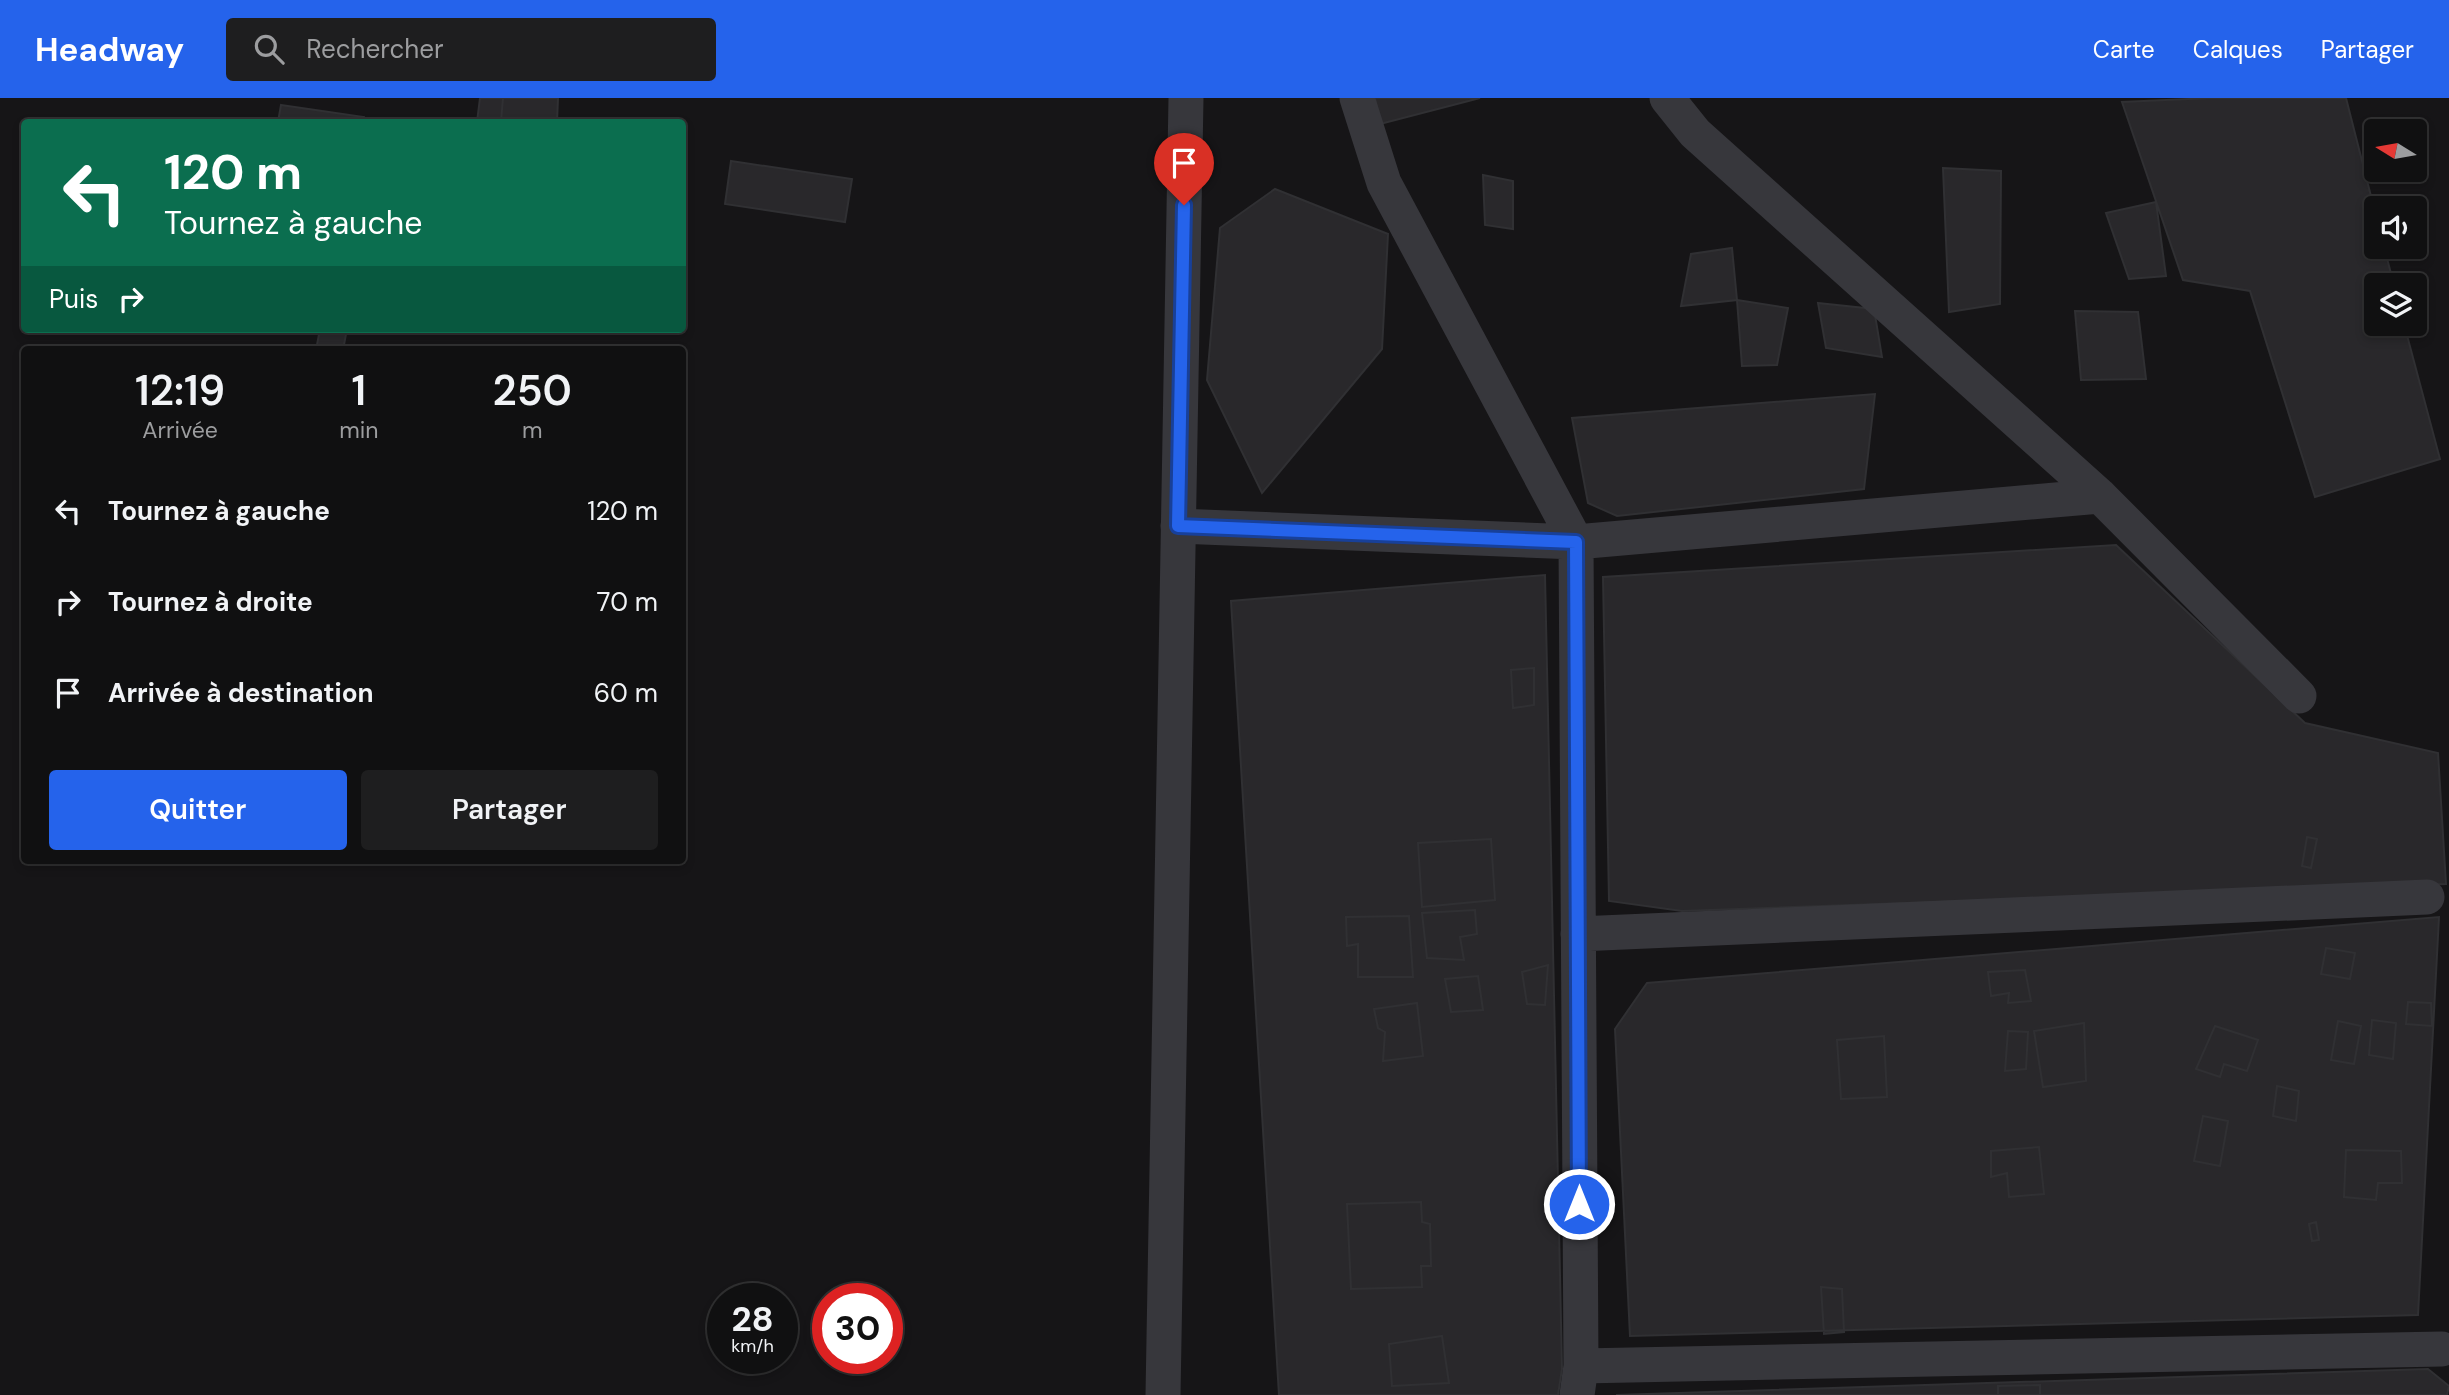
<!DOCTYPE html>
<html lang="fr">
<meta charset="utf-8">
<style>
:root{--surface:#101011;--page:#1e1e1f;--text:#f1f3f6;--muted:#9c9d9f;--line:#303031;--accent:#2563eb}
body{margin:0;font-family:"DM Sans",sans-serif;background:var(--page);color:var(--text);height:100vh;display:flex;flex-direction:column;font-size:26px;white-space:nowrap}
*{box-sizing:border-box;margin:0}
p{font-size:23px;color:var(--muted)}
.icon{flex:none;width:38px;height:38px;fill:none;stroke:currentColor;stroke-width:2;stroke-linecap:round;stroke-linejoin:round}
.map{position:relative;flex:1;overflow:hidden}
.panel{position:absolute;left:21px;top:248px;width:665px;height:518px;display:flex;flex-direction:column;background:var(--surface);border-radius:7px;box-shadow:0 4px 10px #0003,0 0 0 2px var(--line)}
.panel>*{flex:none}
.hud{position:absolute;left:21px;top:21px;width:665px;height:214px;border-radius:7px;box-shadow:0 4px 10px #0003,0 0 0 2px var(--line);background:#0b6e4f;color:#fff;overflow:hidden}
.needle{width:46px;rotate:281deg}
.tools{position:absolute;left:2364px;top:21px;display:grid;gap:14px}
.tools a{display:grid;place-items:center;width:63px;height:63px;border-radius:7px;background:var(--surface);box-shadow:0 4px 10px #0003,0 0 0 2px var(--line);font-size:35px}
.speed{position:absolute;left:707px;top:1185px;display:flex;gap:14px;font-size:35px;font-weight:700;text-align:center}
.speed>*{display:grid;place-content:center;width:91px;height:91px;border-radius:50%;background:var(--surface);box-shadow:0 4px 10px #0003,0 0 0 2px var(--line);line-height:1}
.speed small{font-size:18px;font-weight:400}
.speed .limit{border:10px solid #d22;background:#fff;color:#111}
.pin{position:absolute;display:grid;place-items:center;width:60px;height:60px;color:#fff;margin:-72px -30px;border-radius:50% 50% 50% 0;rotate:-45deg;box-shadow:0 0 7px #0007}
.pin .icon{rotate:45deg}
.me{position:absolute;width:77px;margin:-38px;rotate:0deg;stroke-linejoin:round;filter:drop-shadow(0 0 5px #0008)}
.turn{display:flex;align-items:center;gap:24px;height:147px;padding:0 28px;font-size:32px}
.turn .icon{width:91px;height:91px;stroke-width:2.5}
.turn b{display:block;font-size:49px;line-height:60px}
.then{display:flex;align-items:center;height:66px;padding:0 28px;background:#0003;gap:14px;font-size:26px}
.eta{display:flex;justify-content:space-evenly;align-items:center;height:119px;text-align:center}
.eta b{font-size:42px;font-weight:600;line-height:49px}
.button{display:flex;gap:14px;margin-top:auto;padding:14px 28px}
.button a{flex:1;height:80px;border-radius:7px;background:var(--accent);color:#fff;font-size:28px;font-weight:600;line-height:80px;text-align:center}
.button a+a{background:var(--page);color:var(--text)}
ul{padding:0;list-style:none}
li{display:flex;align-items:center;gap:21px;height:91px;padding:0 28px}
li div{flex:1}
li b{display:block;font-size:26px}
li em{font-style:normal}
header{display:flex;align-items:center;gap:42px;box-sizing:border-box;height:98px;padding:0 35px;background:var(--accent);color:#fff}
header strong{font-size:33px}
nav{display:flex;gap:38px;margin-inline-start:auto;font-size:24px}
.search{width:490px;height:63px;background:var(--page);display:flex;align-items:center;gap:18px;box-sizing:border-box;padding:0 24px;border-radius:7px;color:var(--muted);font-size:26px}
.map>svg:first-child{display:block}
.building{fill:#29282b;stroke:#303033;stroke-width:2}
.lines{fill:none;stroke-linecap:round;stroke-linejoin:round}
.minor{stroke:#37373c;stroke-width:35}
.route-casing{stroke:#184099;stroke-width:18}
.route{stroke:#2563eb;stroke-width:12}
</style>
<header>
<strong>Headway</strong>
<div class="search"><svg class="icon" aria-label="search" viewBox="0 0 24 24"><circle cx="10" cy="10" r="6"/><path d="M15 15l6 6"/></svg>Rechercher</div>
<nav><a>Carte</a><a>Calques</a><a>Partager</a></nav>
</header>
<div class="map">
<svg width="2449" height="1297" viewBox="0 0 2449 1297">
<rect width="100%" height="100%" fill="#161517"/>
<!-- building -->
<path class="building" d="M480 0H503L501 24H477Z
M503 0H558L557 24H501Z
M1375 0H1480L1380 26Z
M2211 0H2346L2376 118V149H2384L2394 187H2376V226H2404L2440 361 2315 399 2250 193 2183 182 2122 4Z
M281 7 364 19V24H278Z
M731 63 852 81 845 124 725 106Z
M1943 70 2001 73 2000 206 1949 214Z
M1483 77 1513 83V131L1485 127Z
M1275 91 1388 136 1382 251 1262 395 1207 282 1220 130Z
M2156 104 2166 178 2129 181 2106 115Z
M1732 150 1737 202 1681 208 1691 156Z
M1737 202 1788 210 1777 267 1742 268Z
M1818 205 1874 211 1882 259 1826 250Z
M2075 213 2138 214 2146 281 2081 282Z
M320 231H347L343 252H316Z
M1875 296 1864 391 1617 418 1588 405 1572 320Z
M2116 447 2305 625 2438 655 2446 786 1682 813 1609 803 1603 479Z
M1545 477 1562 1271 1558 1297H1279L1231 503Z
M1534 570V607L1513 610 1511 572Z
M2307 739 2317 741 2311 770 2302 768Z
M1491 741 1495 802 1422 809 1418 745Z
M1475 812 1477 836 1460 839 1464 862 1427 860 1422 815Z
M1409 818 1413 879H1358V846L1347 848 1346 819Z
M2439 819 2418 1217 1630 1238 1615 931 1647 885Z
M2326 850 2355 855 2350 881 2321 876Z
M1548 867 1545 907 1527 906 1522 874Z
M2025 872 2031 903 2008 905 2009 895 1991 898 1988 874Z
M1478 878 1483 912 1451 914 1445 881Z
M2408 904 2431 905 2432 928 2406 926Z
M1417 905 1423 958 1383 963 1385 934 1378 930 1374 911Z
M2372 922 2396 925 2393 961 2369 957Z
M2338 923 2361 928 2354 966 2331 962Z
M2084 925 2086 983 2043 989 2034 933Z
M2215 928 2258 942 2247 973 2224 966 2220 979 2196 971Z
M2008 933 2028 934 2026 971 2005 973Z
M1884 938 1887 999 1841 1001 1837 942Z
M2277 988 2299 993 2296 1023 2273 1018Z
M2203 1018 2228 1023 2220 1068 2194 1063Z
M2039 1049 2044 1096 2009 1099 2007 1075 1991 1079V1053Z
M2346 1052 2401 1053 2402 1085H2378L2376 1102 2344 1099Z
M1421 1104 1422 1124 1430 1126 1431 1168H1421L1422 1189 1351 1191 1347 1106Z
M2316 1124 2319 1142 2312 1143 2309 1126Z
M1821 1189 1842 1191 1844 1234 1824 1236Z
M1442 1238 1449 1285 1392 1288 1389 1246Z
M2428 1271 2449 1288 2447 1297H1616Z
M2040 1287V1297H1998V1288Z"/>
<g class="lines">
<!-- minor -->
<path class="minor" d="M1357 0 1384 85 1576 444 1581 1268 1577 1297
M1667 0 1695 35 2100 398 2299 598
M1178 428 1576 444 2100 398
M1578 836 2427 799
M1581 1268 2442 1251
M1163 1297 1186 0"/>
</g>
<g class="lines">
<!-- route casing -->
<g class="route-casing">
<path id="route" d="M1184 107 1178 428 1576 444 1579 1106"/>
</g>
<!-- route -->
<use href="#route" class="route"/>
</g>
</svg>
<div class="tools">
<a><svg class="needle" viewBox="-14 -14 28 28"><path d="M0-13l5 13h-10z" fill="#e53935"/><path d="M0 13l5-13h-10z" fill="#9c9d9f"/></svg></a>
<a><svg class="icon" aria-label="sound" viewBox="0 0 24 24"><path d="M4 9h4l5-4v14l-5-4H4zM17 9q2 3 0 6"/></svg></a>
<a><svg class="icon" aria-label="layers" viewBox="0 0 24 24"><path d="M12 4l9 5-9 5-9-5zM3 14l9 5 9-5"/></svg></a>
</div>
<div class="speed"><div>28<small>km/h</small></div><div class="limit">30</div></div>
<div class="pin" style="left:1184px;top:107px;background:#d93025"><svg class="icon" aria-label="arrive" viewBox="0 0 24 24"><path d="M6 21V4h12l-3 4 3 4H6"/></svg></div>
<svg class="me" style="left:1579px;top:1106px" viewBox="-20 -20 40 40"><circle r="17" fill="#2563eb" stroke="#fff" stroke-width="3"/><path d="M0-11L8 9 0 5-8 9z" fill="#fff"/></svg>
<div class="hud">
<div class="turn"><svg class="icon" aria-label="left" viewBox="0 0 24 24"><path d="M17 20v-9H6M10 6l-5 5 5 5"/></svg><div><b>120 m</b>Tournez à gauche</div></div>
<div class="then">Puis<svg class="icon" aria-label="right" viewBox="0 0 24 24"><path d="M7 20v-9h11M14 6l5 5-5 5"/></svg></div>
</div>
<section class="panel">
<div class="eta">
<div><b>12:19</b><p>Arrivée</p></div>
<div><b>1</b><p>min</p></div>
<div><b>250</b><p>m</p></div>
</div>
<ul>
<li><svg class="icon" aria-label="left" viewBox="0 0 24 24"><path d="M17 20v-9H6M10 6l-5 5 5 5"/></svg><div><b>Tournez à gauche</b></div><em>120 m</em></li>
<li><svg class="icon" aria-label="right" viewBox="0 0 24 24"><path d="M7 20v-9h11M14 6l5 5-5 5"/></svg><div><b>Tournez à droite</b></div><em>70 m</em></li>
<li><svg class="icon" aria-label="arrive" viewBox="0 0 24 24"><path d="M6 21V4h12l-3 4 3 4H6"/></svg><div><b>Arrivée à destination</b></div><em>60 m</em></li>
</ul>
<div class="button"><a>Quitter</a><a>Partager</a></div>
</section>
</div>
